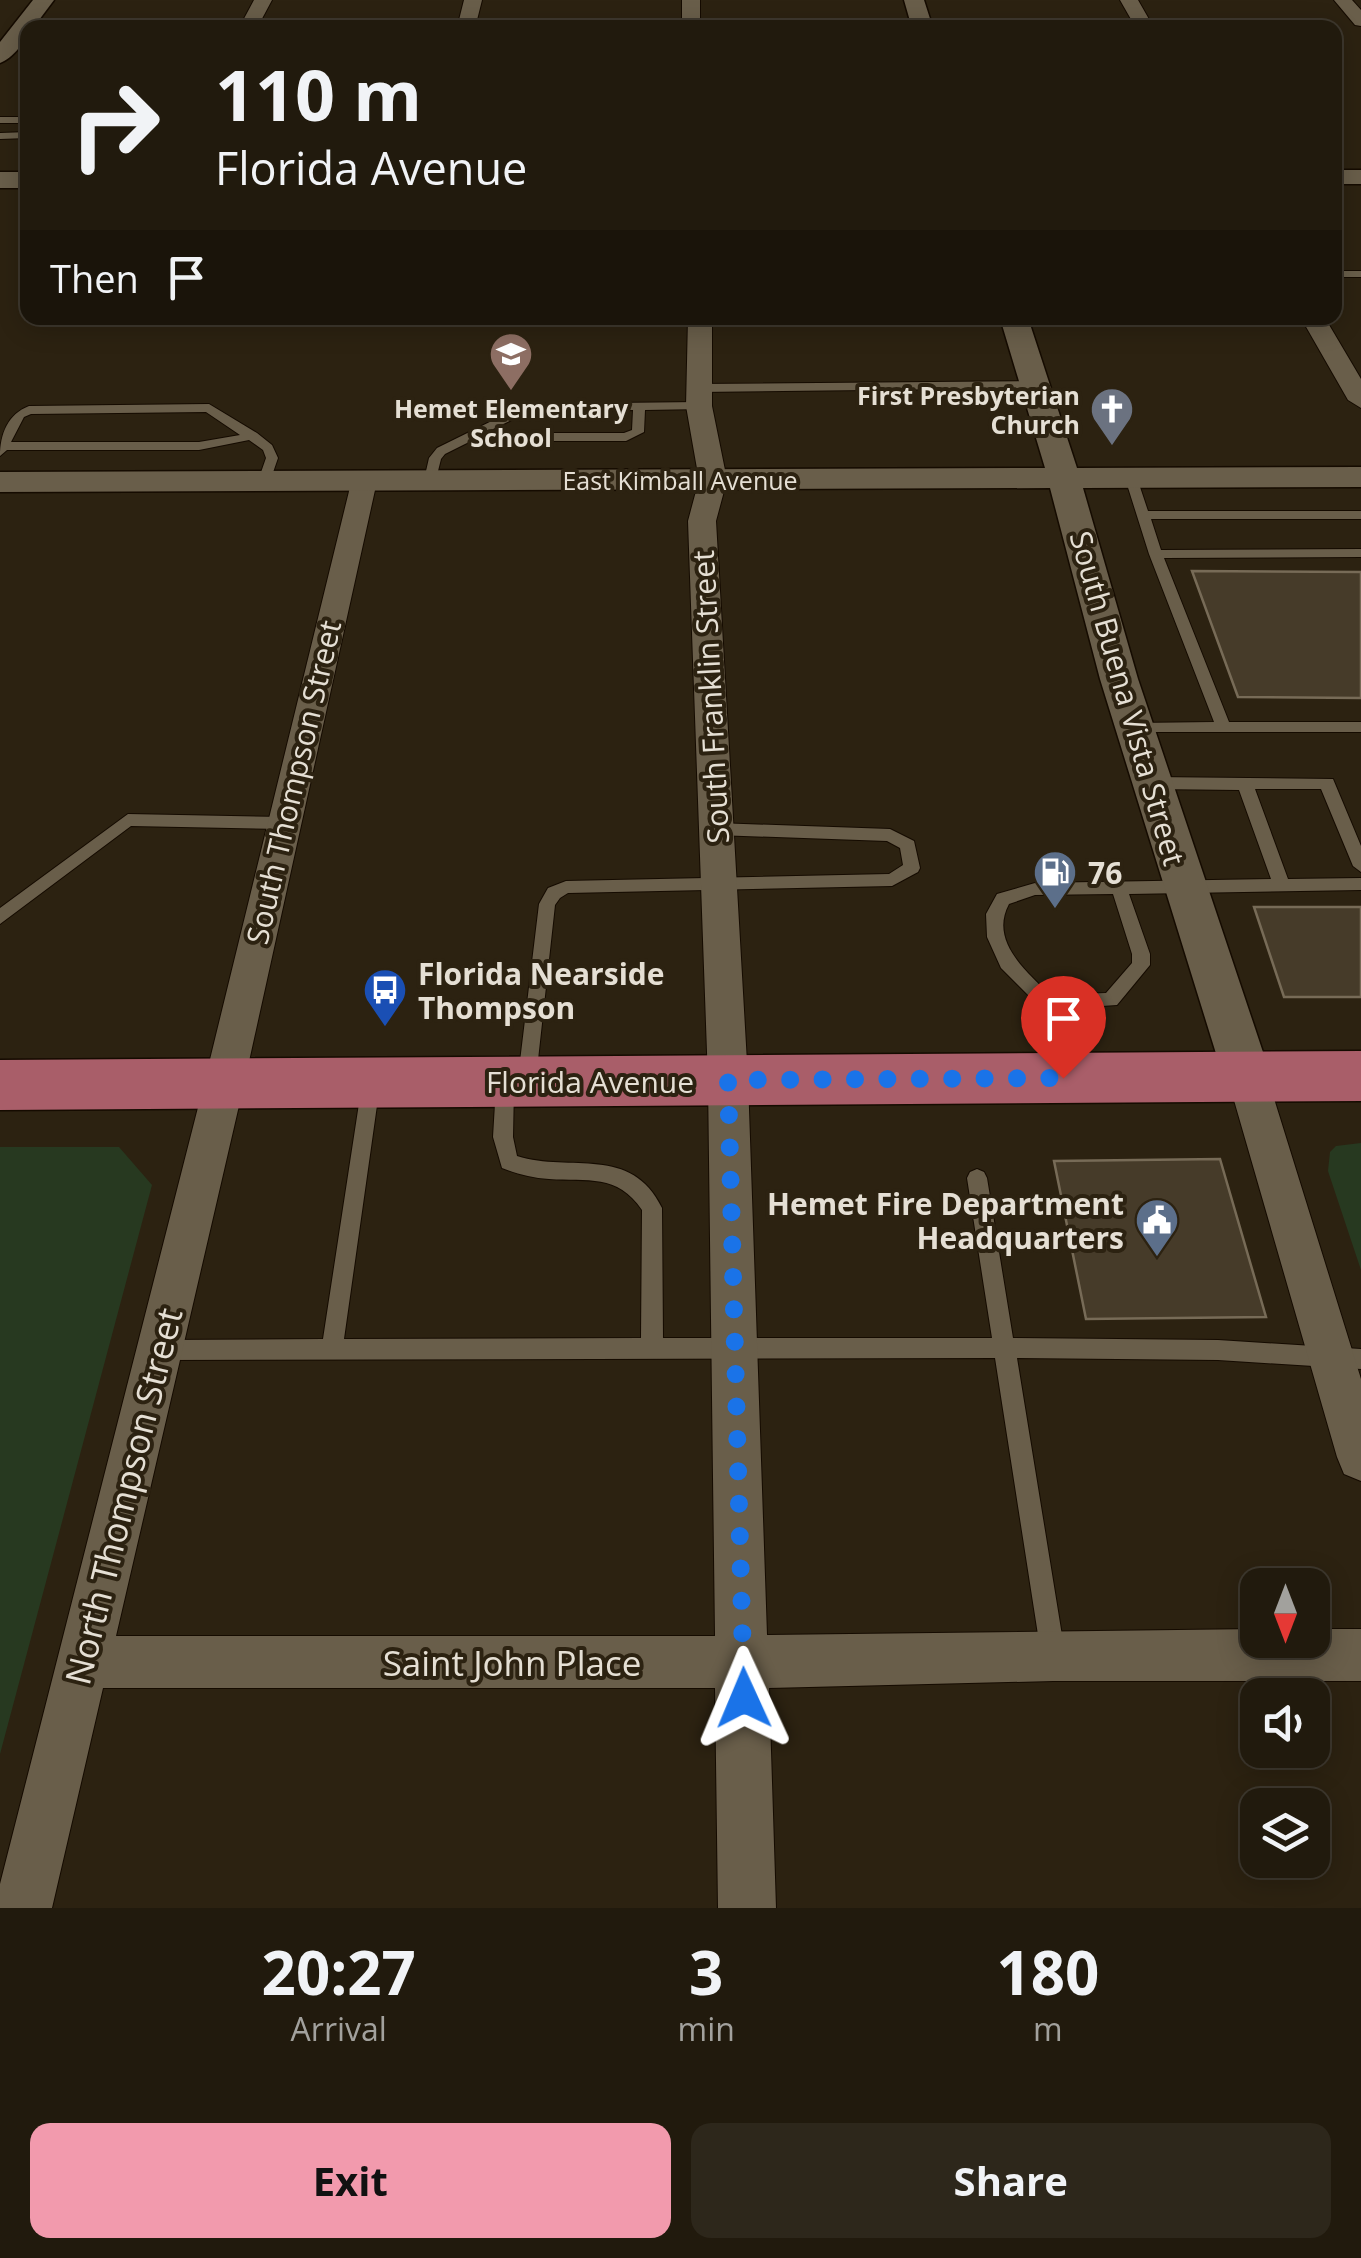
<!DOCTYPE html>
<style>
:root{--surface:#211a0d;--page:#2d271b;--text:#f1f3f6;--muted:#a2a19d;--line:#3e382e;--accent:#f29aad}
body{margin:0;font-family:"Open Sans",sans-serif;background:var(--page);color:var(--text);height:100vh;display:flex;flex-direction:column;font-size:38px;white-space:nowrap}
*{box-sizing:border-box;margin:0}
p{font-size:32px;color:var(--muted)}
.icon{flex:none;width:55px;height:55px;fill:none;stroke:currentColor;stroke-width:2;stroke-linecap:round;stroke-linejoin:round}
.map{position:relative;height:1908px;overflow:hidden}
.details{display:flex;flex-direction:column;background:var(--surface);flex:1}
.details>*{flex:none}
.hud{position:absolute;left:20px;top:20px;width:1322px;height:305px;border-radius:20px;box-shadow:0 5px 25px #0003,0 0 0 2px var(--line);background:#211a0d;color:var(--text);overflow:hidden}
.needle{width:65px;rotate:180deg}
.buttons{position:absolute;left:1240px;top:1568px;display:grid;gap:20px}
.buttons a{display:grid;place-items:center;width:90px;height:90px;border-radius:20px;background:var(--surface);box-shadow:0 5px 25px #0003,0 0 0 2px var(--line);font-size:50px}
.pin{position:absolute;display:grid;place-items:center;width:85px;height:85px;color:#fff;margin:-102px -42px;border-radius:50% 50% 50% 0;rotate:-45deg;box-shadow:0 0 10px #0007}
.pin .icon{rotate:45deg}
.me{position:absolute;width:110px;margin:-55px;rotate:359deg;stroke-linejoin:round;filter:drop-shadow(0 0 8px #0008)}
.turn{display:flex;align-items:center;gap:35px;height:210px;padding:0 30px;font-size:45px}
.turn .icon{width:130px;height:130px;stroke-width:2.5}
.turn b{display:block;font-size:70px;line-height:85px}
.then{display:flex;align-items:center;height:95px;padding:0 30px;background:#0003;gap:20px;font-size:38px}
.eta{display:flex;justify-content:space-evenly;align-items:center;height:170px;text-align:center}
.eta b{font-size:60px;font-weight:700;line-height:70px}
.cta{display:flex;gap:20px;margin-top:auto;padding:20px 30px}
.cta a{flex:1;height:115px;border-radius:20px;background:var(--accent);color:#111;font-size:40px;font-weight:700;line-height:115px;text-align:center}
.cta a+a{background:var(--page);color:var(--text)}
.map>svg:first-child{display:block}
.green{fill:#273920}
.building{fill:#463b29;stroke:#776b57;stroke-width:2.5}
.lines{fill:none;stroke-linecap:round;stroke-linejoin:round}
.service-casing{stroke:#150b00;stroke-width:2}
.minor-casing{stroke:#150b00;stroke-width:2}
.tertiary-casing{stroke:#150b00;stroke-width:3}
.primary-casing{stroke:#150b00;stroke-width:3}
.service{fill:#695e4a;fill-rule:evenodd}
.minor{fill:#695e4a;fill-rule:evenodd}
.tertiary{fill:#695e4a;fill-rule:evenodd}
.primary{fill:#a95e69;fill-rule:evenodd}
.route{stroke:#1a73e8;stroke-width:18;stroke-dasharray:0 32.4}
.labels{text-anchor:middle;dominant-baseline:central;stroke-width:8;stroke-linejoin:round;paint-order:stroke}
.far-poi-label{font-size:25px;font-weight:bold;fill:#e5dfd4;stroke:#2c2211;text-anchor:end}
.far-street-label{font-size:25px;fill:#e5dfd4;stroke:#2c2211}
.street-label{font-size:30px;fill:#e5dfd4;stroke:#2c2211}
.poi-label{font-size:30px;font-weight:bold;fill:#e5dfd4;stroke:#2c2211;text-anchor:start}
.near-street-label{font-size:35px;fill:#e5dfd4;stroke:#2c2211}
</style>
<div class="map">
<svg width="1361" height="1908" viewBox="0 0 1361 1908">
<rect width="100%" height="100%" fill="#2c2211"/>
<!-- green -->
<path class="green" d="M1361 1143V1270L1328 1171 1330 1152 1336 1146Z
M0 1147H119L152 1185 0 1754Z"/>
<!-- building -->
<path class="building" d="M1192 571 1361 572V698L1238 697Z
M1254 907H1361V997H1284Z
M1220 1159 1266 1317 1086 1319 1054 1161Z"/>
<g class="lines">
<!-- service casing -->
<g class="service-casing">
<path id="service" d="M0 117H28V123H0Z
M28 132V138L0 139V133Z
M1335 271H1361V277H1335Z
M1035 381 1041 385 1039 388 698 392 692 388 698 384Z
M699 402 705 406 703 409 645 410 644 432 626 441H471L445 454 441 459 435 483 424 480 429 458 437 448 526 404ZM633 410 632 430 624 433H485L528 412Z
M209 404 257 433 272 445 278 458 269 484 258 481 266 458 263 450 249 440 199 450H7L0 456C0 434 8 414 29 406ZM206 412 240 435 199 442H11L24 417 31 414Z
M1131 474 1137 478 1148 511H1361V519H1151L1161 550 1361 549V557L1164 558 1229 722H1361V732H1130L1127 728 1130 724 1135 723 1214 722 1149 554 1125 478Z
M1152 777 1333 779 1361 846V872L1353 866 1321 789H1255L1288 879 1361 878V890L1129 894 1150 954V965L1117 1005 1057 1009 1072 1076 1070 1082 1063 1084 1056 1082 1054 1076 1038 1005 1001 968 987 937 986 914 997 894 1035 883 1271 879 1239 790 1152 789 1144 783ZM1113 894 1132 954V963L1106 993 1050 995C1026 971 989 941 1009 904L1035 895Z
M128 814 284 817 292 823 284 829 131 826 0 924V908Z
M716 823 890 829 914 841 920 868 918 872 892 886 568 893 560 898 555 905 536 1078 534 1084 527 1086 520 1084 518 1078 539 904 548 888 566 881 889 874 903 865 900 848 887 841 716 835 708 829Z
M371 1076 378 1078 380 1084 344 1339 641 1338 642 1210C617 1173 588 1182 549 1179 532 1178 517 1174 502 1168L493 1137 496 1087 498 1081 505 1079 512 1081 514 1087 513 1137 517 1156C571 1173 631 1144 662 1208L663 1338H992L967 1178 970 1172 977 1169 984 1172 987 1178 1013 1338 1218 1340 1361 1349V1369L1218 1360 1017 1358 1065 1654 1062 1663 1053 1666 1044 1663 1041 1654 995 1358 162 1360 154 1357 151 1350 154 1343 162 1340 323 1339 362 1084 364 1078Z"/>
</g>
<!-- minor casing -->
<g class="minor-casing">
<path id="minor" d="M254 0H272L257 28H239Z
M464 0H482L475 28H457Z
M682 0H700V28H682Z
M1120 0H1138L1154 28H1136Z
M1334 0H1352L1361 10V26L1355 25Z
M688 318H712V406L727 480 716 521 748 1080 767 1635 1258 1629V1640H1312V1629H1361V1681H1053L769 1688 776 1908H718L715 1688H103L52 1908H0V1884L204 1084 353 475H373L377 481 244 1084 116 1636H715L708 1080 688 521 699 480 686 406Z
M1301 318H1325L1361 379V408L1348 400Z
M1247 1059 1261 1064 1267 1076 1361 1379V1481L1344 1474 1337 1457 1227 1076 1233 1064Z"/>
</g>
<!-- tertiary casing -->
<g class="tertiary-casing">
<path id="tertiary" d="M33 0H54L33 28H28C28 40 12 59 0 63V42Z
M904 0H924L933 28H912Z
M1335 170H1361V184H1335Z
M0 172H28V188H0Z
M1000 318H1028L1077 468 1361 467V487L1083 488 1138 679 1271 1076 1264 1090 1247 1096 1230 1090 1223 1076 1100 679 1050 488 0 492V472L1045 468Z"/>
</g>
<!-- primary casing -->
<g class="primary-casing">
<path id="primary" d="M1361 1051V1101L0 1110V1060Z"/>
</g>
<!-- service -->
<use href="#service" class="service"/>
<!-- minor -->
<use href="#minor" class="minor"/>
<!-- tertiary -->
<use href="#tertiary" class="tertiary"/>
<!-- primary -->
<use href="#primary" class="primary"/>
</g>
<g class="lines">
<!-- route -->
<path class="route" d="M744 1698 728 1080 1063 1078"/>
</g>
<!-- icons -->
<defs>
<g id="school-pin" transform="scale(2.25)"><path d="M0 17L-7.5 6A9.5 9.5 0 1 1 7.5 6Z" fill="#8d6e63" stroke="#2c2211"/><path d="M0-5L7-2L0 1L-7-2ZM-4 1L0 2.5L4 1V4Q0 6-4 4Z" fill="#fff"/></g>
<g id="church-pin" transform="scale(2.25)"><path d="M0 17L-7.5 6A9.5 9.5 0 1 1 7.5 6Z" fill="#6b7280" stroke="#2c2211"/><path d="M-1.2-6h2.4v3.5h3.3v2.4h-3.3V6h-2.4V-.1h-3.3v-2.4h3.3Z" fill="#fff"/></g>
<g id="fuel-pin" transform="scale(2.25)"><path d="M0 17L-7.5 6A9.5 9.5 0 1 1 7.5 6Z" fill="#5c6f8a" stroke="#2c2211"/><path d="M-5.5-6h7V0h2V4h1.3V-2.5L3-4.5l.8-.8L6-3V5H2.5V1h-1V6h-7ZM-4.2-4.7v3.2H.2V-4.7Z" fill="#fff"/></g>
<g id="bus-pin" transform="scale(2.25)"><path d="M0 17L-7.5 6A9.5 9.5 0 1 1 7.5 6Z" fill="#1a4fb4" stroke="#2c2211"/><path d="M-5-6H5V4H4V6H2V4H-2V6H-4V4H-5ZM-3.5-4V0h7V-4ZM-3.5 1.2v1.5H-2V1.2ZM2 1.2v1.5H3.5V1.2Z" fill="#fff"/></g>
<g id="civic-pin" transform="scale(2.25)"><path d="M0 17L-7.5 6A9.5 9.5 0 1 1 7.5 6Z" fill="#5c6f8a" stroke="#2c2211"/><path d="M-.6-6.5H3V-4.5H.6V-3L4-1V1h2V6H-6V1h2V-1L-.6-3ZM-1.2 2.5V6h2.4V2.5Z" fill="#fff"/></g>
</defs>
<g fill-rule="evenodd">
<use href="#school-pin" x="511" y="354"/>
<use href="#church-pin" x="1112" y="409"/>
<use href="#fuel-pin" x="1055" y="872"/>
<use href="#bus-pin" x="385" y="990"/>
<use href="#civic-pin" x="1157" y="1220"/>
</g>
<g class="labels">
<!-- far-poi labels -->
<g class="far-poi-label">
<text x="1080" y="395">First Presbyterian<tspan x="1080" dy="29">Church</tspan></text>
<text x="511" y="408" text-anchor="middle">Hemet Elementary<tspan x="511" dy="29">School</tspan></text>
</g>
<!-- far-street labels -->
<g class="far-street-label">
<text x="680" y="480">East Kimball Avenue</text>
</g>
<!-- street labels -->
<g class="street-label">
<text transform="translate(710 697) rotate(-93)">South Franklin Street</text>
<text transform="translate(1128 698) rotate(74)">South Buena Vista Street</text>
<text transform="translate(293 782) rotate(-77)">South Thompson Street</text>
<text x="590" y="1081">Florida Avenue</text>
</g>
<!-- poi labels -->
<g class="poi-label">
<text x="1088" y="872">76</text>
<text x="418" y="973">Florida Nearside<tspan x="418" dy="34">Thompson</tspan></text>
<text x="1124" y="1203" text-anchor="end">Hemet Fire Department<tspan x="1124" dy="34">Headquarters</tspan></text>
</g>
<!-- near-street labels -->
<g class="near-street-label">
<text transform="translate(123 1496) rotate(-76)">North Thompson Street</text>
<text x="512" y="1662">Saint John Place</text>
</g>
</g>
</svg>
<div class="buttons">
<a><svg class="needle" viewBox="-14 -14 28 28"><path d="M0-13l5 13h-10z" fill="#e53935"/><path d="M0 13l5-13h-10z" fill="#a2a19d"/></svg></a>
<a><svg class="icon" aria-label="sound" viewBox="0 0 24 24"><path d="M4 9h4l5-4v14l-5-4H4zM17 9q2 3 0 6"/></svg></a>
<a><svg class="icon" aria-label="layers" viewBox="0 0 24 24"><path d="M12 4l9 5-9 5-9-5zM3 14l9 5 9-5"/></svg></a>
</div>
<div class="pin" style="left:1063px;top:1078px;background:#d93025"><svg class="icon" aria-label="arrive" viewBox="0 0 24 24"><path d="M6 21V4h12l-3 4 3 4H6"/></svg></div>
<svg class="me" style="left:744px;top:1698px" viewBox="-20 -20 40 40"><path d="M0-17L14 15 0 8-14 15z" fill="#1a73e8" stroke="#fff" stroke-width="4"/></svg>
<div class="hud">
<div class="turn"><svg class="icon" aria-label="right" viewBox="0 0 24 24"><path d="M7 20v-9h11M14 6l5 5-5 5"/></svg><div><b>110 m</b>Florida Avenue</div></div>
<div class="then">Then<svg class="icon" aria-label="arrive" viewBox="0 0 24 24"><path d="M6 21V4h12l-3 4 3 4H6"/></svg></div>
</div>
</div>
<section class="details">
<div class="eta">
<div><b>20:27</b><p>Arrival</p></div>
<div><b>3</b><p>min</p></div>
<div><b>180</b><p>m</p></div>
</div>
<div class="cta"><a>Exit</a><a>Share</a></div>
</section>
